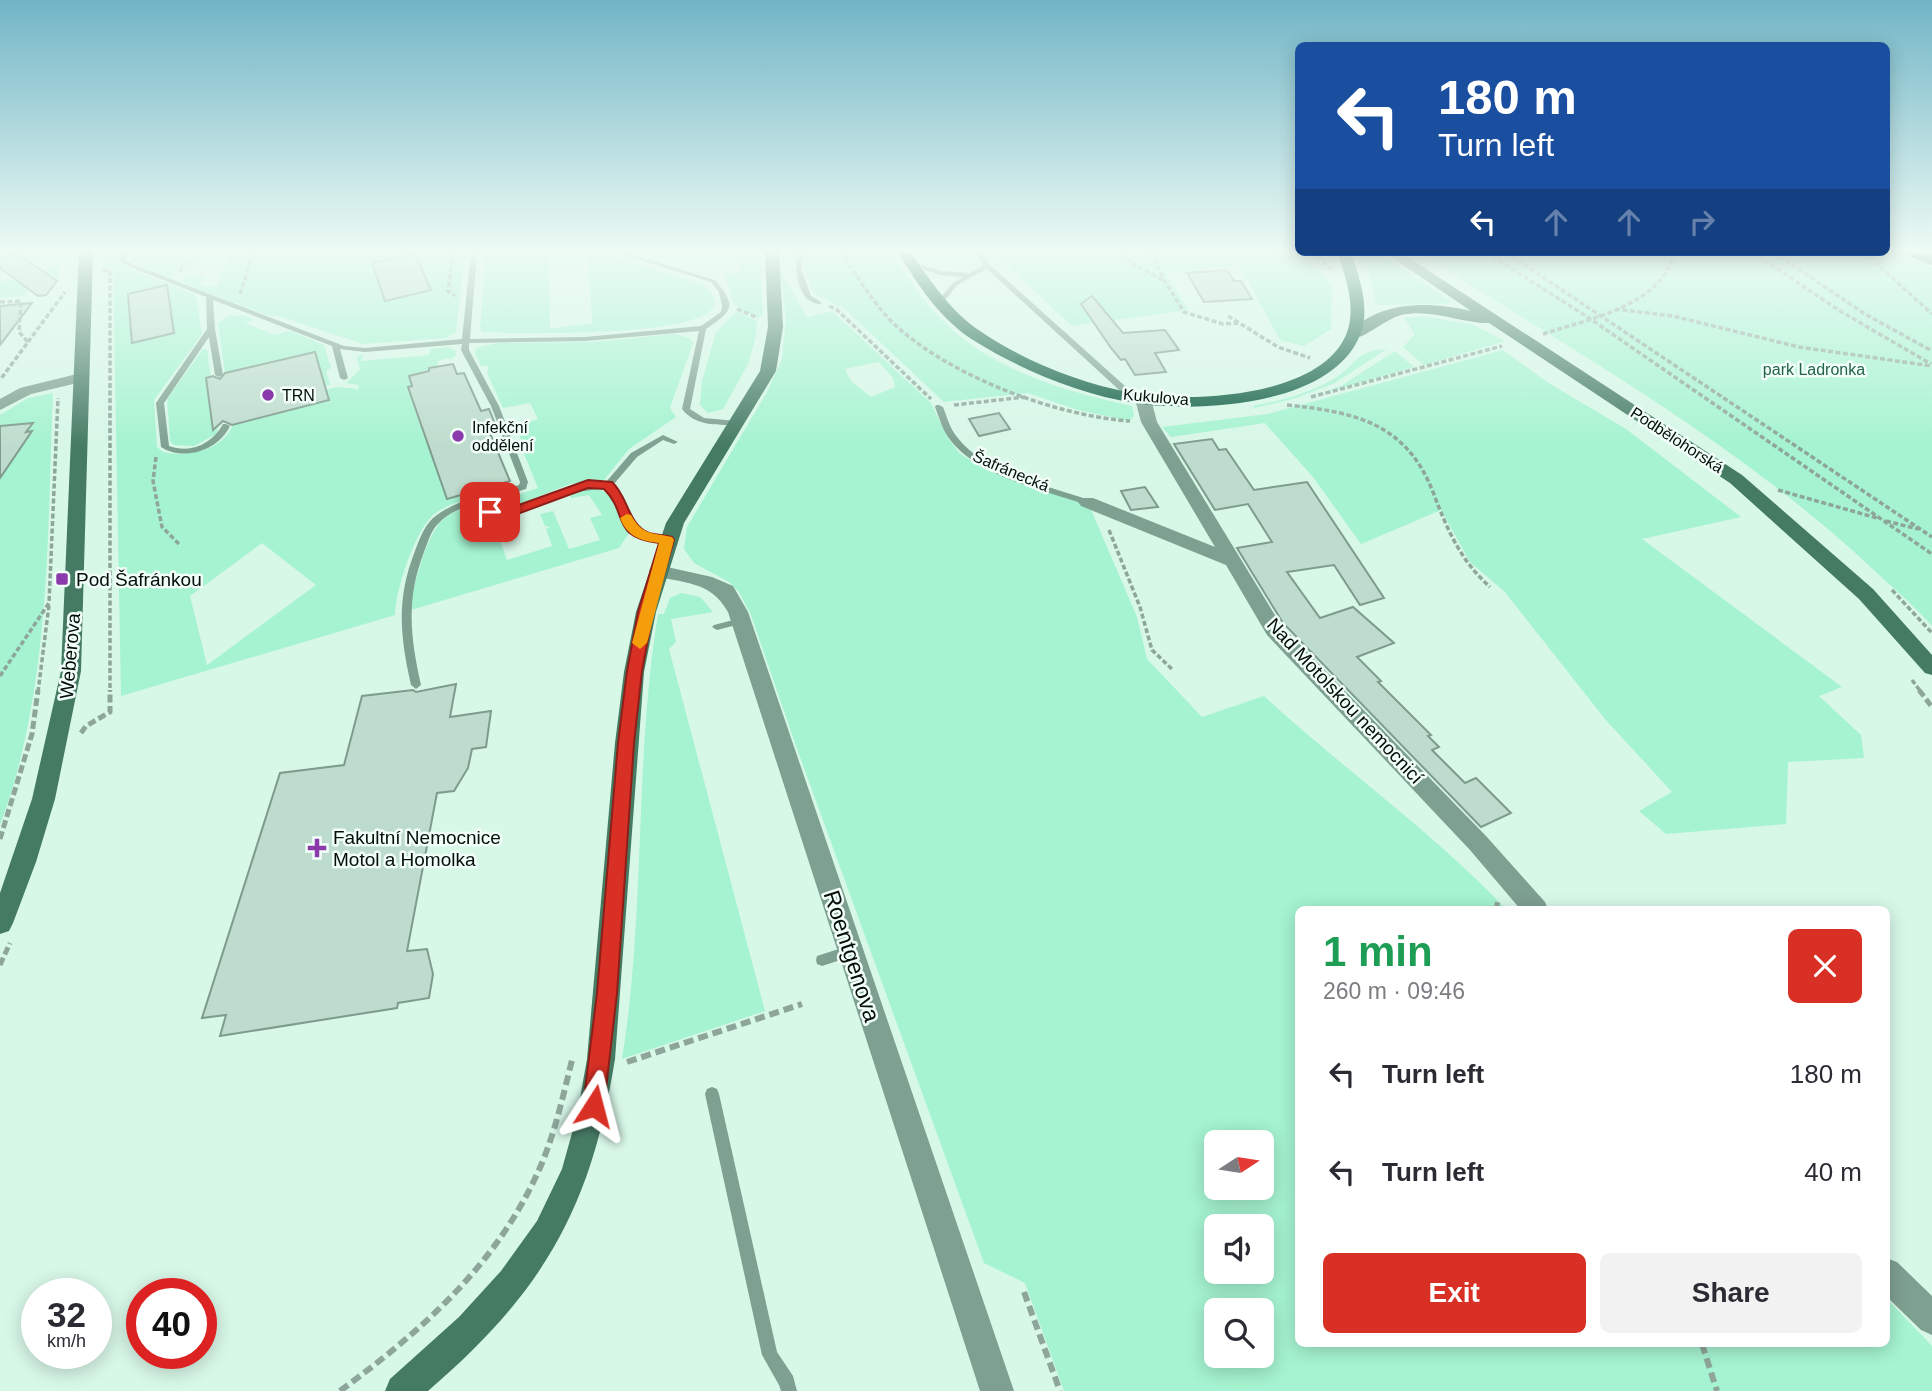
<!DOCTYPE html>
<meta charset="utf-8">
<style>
:root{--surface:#fff;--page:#f2f2f3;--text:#2b2b33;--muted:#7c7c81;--accent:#d93025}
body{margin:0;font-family:Helvetica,sans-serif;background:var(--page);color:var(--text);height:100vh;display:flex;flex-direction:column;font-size:26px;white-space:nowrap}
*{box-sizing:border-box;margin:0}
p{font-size:23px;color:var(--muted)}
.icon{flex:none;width:38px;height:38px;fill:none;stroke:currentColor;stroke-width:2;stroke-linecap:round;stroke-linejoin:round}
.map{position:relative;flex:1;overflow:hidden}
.details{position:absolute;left:1295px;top:906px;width:595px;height:441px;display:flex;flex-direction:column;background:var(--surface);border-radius:10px;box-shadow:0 4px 18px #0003}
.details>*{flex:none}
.guide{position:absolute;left:1295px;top:42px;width:595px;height:214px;border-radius:10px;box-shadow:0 4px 18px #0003;background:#1a4fa0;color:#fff;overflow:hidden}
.needle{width:46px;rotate:78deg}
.controls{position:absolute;left:1204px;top:1130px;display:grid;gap:14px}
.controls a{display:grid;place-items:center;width:70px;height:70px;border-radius:10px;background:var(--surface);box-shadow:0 4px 18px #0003;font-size:35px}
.speed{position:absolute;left:21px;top:1278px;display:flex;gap:14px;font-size:35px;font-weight:700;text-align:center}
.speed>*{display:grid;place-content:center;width:91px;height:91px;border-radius:50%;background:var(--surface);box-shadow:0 4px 18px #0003;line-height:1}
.speed small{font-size:18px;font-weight:400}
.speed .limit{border:10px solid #d22;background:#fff;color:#111}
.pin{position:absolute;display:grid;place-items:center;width:60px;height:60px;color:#fff;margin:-30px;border-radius:14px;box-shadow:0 4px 10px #0006}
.me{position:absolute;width:77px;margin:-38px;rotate:9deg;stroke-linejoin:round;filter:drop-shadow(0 0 5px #0008)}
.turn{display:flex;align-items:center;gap:24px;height:147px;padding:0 28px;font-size:32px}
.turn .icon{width:91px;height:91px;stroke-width:2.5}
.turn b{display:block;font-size:49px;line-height:60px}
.lanes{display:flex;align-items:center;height:66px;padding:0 28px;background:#0003;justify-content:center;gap:35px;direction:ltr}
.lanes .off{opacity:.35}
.round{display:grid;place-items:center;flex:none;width:74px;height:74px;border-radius:10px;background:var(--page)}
.summary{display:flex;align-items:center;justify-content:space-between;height:119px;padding:0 28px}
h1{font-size:42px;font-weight:700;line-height:52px;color:#1e9e55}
.cta{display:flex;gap:14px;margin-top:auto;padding:14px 28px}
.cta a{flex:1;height:80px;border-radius:10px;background:var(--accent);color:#fff;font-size:28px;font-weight:700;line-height:80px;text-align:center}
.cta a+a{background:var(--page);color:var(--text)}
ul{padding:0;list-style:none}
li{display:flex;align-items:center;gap:21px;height:98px;padding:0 28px}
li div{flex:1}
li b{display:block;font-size:26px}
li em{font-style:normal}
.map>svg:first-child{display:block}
.green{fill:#a5f3d0;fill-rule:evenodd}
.building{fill:#bedccd;stroke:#7e9b8d;stroke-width:2}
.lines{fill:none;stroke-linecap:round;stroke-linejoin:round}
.path-far2{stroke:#8ea69a;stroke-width:3.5;stroke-dasharray:5 2.5;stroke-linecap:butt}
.path-far1{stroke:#8ea69a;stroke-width:5;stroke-dasharray:8 3.5;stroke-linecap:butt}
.path{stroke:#8ea69a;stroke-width:6;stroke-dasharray:10 5;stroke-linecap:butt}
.lane{fill:#7ea090;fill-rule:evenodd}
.street{fill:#7ea090;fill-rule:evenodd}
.secondary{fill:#457a63;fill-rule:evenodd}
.primary{fill:#115e44;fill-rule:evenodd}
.tram{stroke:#3d4c45;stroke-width:2}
.route{fill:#d93025;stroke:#8d1f18;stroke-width:2}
.slow{fill:#f59e0b}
.poi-dot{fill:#8a3aaa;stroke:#f2fff9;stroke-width:2.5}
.labels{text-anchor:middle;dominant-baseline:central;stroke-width:5;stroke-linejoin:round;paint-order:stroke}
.far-park-label{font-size:16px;fill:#23634b;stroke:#f2fff9}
.far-poi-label{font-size:16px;fill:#050e0a;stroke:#f2fff9;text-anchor:start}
.far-street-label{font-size:16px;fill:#050e0a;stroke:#f2fff9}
.poi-label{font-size:19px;fill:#050e0a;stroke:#f2fff9;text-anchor:start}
.street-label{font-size:19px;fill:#050e0a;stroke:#f2fff9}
.near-street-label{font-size:23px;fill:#050e0a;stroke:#f2fff9}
</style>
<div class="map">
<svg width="1932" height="1391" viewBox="0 0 1932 1391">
<rect width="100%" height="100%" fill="#d7f7e7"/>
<!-- green -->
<path class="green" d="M104 252H115V258L128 268 196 295 202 334 154 400 157 447 163 452C186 458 225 450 233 424L328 400 325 390 336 387 358 389 359 385 346 383 360 370 357 357 363 354 361 361 429 355 431 349 447 347 455 350 456 355 451 360 450 358 437 361 438 366 409 376 411 382 430 381 408 387 447 499 471 492 472 497C459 502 444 506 433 515 415 531 395 591 395 615L121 696 113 267 104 268ZM167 285 174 333 132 343 128 294ZM262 543 316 585 207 665 190 596Z
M165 252H186L171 279 131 262 135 258Z
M232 252H465L456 332 446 338 363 344 278 316H270L182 283 190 257H195L185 278 204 276 200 286H217Z
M486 252H558L549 253 550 329 592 323 588 252H599L703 285C773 342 504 333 483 332L480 329Z
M735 252H760L763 316 756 318 734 305 725 275 742 270Z
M808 252H890C908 279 926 306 950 328 1000 373 1069 392 1132 406L1134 415 1130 421 1078 410 1028 393 944 402 846 310 813 293 801 259Z
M999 252H1296L1332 284 1331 329 1304 346 1280 340 1240 266 1165 272 1189 310 1072 326 1015 273Z
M1358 252H1377L1451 301 1446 304 1376 305 1369 274Z
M1418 252H1890L1932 267V626C1911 602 1886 582 1863 560 1730 438 1570 349 1418 252Z
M779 263 784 278 807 317 832 311 931 403 948 438 959 453 986 470 1089 505 1137 617 1147 659 1202 717 1264 696C1343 769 1433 832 1507 910H1298V1344H1886L1887 1299 1932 1346V1391H1064L1025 1283 984 1263 796 746 751 615 739 592 729 582 694 563 684 549 687 527 767 392 782 359 786 319ZM879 362 893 378 895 387 871 397 851 381 845 369ZM1216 1143H1262V1188H1216ZM1216 1227H1262V1272H1216ZM1216 1311H1262V1356H1216Z
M59 264 57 281 35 283 24 296 0 298V281L20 280Z
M737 311 757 321 756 336 748 364 723 409 708 413 700 405 702 381 716 332Z
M243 315 254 320 245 323 274 335 290 331 324 345 331 368 326 371 330 385 324 386 315 352 225 373 218 323 228 316Z
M1422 316 1471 324 1505 341 1424 365 1403 347 1415 334 1404 318Z
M674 334 690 338 693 343 670 408 676 417 629 449 603 481 570 484 512 507 503 506 505 499 538 488 523 451 518 426 538 419 530 403 503 408 487 373 489 366H481L475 353 476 348 497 343 593 342Z
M203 349H207L211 377 206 378 213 429 218 428 216 434 194 446 174 445 170 441 167 399Z
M1387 349 1335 383 1296 398 1254 408 1253 406C1280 401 1307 394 1332 380 1358 365 1353 351 1387 349Z
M1503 350 1547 382 1626 429 1741 517 1642 539 1842 687 1819 696 1861 735 1864 758 1788 762 1786 824 1666 834 1639 811 1672 792 1605 719 1505 592 1470 562 1441 510 1361 544 1313 477 1265 423 1171 437 1162 427 1267 414Z
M1395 351 1414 367 1321 394 1341 386Z
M53 393C47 537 51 688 0 825V473H4L33 432H27L32 423 0 426V415L28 398Z
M588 489 601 490 610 496 629 533 619 548 411 610C412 588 427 530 446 517 455 510 467 508 478 505L486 530 495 527 507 560 552 546 546 529 551 527 545 526 540 514 553 511 569 549 600 540 590 518 602 515 589 495 571 498 570 492Z
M681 593 700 597 713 612 671 619 676 642 669 649 765 1011 622 1059C646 912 634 761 658 614H664L670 598Z"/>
<!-- building -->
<path class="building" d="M17 253 57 281 46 295 38 296 0 268V259Z
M415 254 431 290 385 301 372 263Z
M1227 270 1234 281H1241L1252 299 1204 302 1187 273Z
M167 285 174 333 132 343 128 294Z
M1092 296 1123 333 1165 330 1179 350 1155 353 1166 372 1135 375 1125 359 1121 360 1111 348 1081 304Z
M32 303 0 345V306Z
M315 352 329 400 232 425 223 421 213 430 206 378 213 376 220 379 225 373Z
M453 364 457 374 464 373 481 411 489 409 497 429 489 431 510 481 447 499 408 387 412 386 409 376 429 371V368Z
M999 413 1010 429 979 436 969 419Z
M33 423 26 432 32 431 0 478V426Z
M1212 439 1219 450 1226 449 1254 490 1307 482 1384 598 1360 605 1334 565 1287 572 1320 618 1353 607 1394 643 1357 657 1381 681 1378 682 1431 735 1428 736 1439 747 1432 750 1465 783 1476 778 1511 813 1481 827 1283 623 1237 548 1272 542 1248 504 1215 510 1174 444Z
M1145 487 1158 507 1131 510 1121 491Z
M456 684 450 717 491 711 486 747 472 749 468 768 454 791 437 793 407 951 427 949 433 974 429 998 398 1003 397 1008 220 1036 226 1015 202 1018 280 773 344 765 362 696 413 690 416 692Z"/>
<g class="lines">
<!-- path-far2 -->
<path class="path-far2" d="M453 252 448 291 455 296
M840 252C857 275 871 300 891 321 946 375 1055 416 1130 421
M1122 252 1130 262 1163 280
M1151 252 1164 280 1184 312 1223 324 1238 323
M1311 252 1332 269
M1486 252 1589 318 1932 554
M1505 252 1932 537
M1752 252 1840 311 1931 364
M1773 252 1865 314 1932 351
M1864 252 1932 314
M103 271 110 270V692
M180 272 184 262
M240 294 254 252
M0 302 21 301 19 332 28 342 0 380
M829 306 836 309 931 399
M737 309 758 318
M1615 309 1673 316 1799 347 1932 366
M1228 316 1278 347 1310 358
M1543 334C1591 318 1660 307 1675 252
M28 342 65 292
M1311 397 1502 346
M954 405 1025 397
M1287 405C1355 412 1406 423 1433 492 1447 529 1460 560 1490 587
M156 457 153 481 162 527 180 545
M1778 490 1877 518
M1886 521 1918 529
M1109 530 1140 607 1152 650 1173 670
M1892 590 1932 633
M0 676 49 603 58 398
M1912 680 1921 692
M38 692 49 605"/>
<!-- path-far1 -->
<path class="path-far1" d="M1919 690 1932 707
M81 733 86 726 110 712V690
M0 839 32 734 38 690
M1496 910 1498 900
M0 965 10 943"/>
<!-- path -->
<path class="path" d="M627 1062 802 1004
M1024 1292 1060 1391
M1702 1344 1717 1391
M340 1391C424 1329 500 1262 542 1163 556 1129 564 1092 573 1056"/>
<!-- lane -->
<path class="lane" d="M122 252H128L126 260 132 264 344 346 365 348 462 339 471 252H477L470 339 585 337 701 326 721 312 722 306 719 292 711 282 614 252H623L715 280C738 307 732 311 706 329L690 409 704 418 737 421 741 423 737 425C717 425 695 426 682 409L699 331 585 341 469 343V350L499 406 528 482 526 489 490 499 494 511 498 513 502 512C536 498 569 484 606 482L631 453 663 435 678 442 674 444 663 440 637 457 613 485 626 503 636 525 642 531 652 535 670 538 672 540 667 543C612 534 635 519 606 488L570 493 504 518 496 519 487 514 482 501C467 506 450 511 439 523 431 530 428 542 424 552 406 599 410 636 421 685L416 689 411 685C400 636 396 599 415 551 420 538 425 523 437 515 461 497 492 495 519 485L520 482 491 406 461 350 462 344 365 352 340 349 348 378 344 380 340 378 332 346 213 300 215 329 223 375 219 377 215 375 209 337 164 403 169 446C191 454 212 444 223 424H226L230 426C219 450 184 462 161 447L156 403 207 329 206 297 128 266 120 261Z
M797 252H803L802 271 811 296 821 302V304C797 303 795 271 797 252Z
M975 252H981L990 265 1135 395V399H1129L987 269 957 285 942 304 940 305 936 303 953 283 963 277 940 275 909 264 912 262 941 271 970 273 984 265Z
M1928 252H1932V254L1929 253Z
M936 405H939L943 407C947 417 950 429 957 437 984 473 1049 486 1090 500L1091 502 1090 504H1084C1042 490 974 475 948 437 942 428 939 417 935 407Z
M741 618 746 621 744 623 717 630 712 627 714 625Z
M851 945 856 947 857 951 856 955 822 966 817 964 816 960 817 956Z
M712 1087 717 1089 719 1094 777 1352 793 1376 797 1391H781L779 1385 762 1355 705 1094 707 1089Z"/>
<!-- street -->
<path class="street" d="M81 373 89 378 86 381 31 394 0 410V399L20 388Z
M1143 394 1151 399 1157 422 1281 625 1486 836 1545 902 1548 910H1521L1470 850 1267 635 1226 565 1081 506 1078 502 1081 498H1093L1215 547 1141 422 1135 399Z
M658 565 712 577 733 586 748 612 1014 1391H980L728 612C710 580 684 584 651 575L649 571 651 567Z
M1886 1258 1897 1262 1932 1296V1335L1921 1330 1886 1296Z"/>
<!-- secondary -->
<path class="secondary" d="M79 252H93L81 671 55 799 36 862 13 923 9 931 0 934V893L32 799 61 671Z
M765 252H779L783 327 776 371 684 523 656 612 644 672 615 1059C591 1209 543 1292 428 1391H385L390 1379 459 1317 501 1271 537 1221 562 1169 577 1115 587 1059 615 743 624 672 636 612 666 523 760 371 768 327Z
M1384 252H1400L1742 475 1873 589 1932 655V675L1925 673 1859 599 1730 483 1489 323C1459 323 1432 308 1401 315 1385 319 1361 342 1348 339L1346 336C1377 300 1429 301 1471 311Z"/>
<!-- primary -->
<path class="primary" d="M898 252H910C931 281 950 311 980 331 1024 361 1079 383 1132 393 1189 403 1319 398 1346 335 1357 309 1346 277 1337 252H1351C1359 277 1371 309 1360 335 1332 406 1199 413 1135 403 1079 394 1021 370 973 340 940 319 917 284 898 252Z
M1897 252H1917L1932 257V265Z"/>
<!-- tram -->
<path class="tram" d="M1922 252 1932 256"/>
</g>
<!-- sky -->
<linearGradient id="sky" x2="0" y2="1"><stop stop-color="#71b5c6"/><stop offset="0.56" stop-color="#edfbf4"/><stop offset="1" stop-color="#edfbf4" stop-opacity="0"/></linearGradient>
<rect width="1932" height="447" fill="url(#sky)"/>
<!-- route -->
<path class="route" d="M588 480 612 482C628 496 628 525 649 533 656 535 664 535 672 537L674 540 653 612 642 671 634 743 617 993 604 1106 601 1114 594 1117 586 1114 583 1106 597 993 618 743 627 671 638 612 659 543C610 537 629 514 604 489L588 488 574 493 504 519H491L484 512 490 507 502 511Z"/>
<!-- slow -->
<path class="slow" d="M627 514 631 515C643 536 651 532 672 537L674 540 647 643 640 649 632 643 659 543C640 541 627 536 620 518Z"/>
<!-- markers -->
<g class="poi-dot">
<circle cx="268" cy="395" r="7"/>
<circle cx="458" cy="436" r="7"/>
<rect x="55" y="572" width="14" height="14" rx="3.5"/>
<path d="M313.5 837.5h7v7h7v7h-7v7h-7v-7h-7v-7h7z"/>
</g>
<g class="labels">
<!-- far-park labels -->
<g class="far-park-label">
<text x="1814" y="369">park Ladronka</text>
</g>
<!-- far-poi labels -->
<g class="far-poi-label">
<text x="282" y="395">TRN</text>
<text x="472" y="427">Infekční<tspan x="472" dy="18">oddělení</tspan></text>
</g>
<!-- far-street labels -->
<g class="far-street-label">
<text transform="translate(1156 397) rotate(5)">Kukulova</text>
<text transform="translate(1677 440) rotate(33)">Podbělohorská</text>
<text transform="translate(1011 471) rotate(23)">Šafránecká</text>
</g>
<!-- poi labels -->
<g class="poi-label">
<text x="76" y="579">Pod Šafránkou</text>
<text x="333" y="837">Fakultní Nemocnice<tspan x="333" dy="22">Motol a Homolka</tspan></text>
</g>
<!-- street labels -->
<g class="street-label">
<text transform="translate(70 656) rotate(-85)">Weberova</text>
<text transform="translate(1345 701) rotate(47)">Nad Motolskou nemocnicí</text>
</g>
<!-- near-street labels -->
<g class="near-street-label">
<text transform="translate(852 956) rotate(72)">Roentgenova</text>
</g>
</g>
</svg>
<div class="controls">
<a><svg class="needle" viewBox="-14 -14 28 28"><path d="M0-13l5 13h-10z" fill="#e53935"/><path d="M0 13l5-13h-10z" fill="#7c7c81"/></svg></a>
<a><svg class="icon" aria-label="sound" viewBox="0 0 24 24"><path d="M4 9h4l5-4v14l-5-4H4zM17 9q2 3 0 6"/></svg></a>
<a><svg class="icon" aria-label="search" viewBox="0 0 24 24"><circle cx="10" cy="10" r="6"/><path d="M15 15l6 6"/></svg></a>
</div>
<div class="speed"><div>32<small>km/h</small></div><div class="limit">40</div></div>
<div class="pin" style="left:490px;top:512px;background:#d93025"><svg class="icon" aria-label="arrive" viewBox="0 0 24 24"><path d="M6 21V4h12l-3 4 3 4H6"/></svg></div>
<svg class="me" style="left:594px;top:1106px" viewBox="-20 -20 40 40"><path d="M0-17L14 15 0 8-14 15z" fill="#d93025" stroke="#fff" stroke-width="4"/></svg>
<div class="guide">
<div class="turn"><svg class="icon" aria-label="left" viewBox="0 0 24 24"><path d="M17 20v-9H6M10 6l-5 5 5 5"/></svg><div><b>180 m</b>Turn left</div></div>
<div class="lanes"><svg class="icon" aria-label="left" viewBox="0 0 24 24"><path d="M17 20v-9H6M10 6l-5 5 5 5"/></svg><svg class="icon off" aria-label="ahead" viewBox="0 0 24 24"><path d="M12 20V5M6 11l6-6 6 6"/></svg><svg class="icon off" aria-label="ahead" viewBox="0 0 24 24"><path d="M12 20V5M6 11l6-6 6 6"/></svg><svg class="icon off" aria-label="right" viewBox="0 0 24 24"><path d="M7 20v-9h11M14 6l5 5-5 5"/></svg></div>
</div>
<section class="details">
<div class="summary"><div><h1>1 min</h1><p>260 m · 09:46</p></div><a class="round" style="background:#d93025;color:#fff"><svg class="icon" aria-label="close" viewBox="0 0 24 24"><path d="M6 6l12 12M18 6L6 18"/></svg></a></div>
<ul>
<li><svg class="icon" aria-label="left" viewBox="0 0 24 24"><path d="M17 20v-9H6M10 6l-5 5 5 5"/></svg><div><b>Turn left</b></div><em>180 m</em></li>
<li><svg class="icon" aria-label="left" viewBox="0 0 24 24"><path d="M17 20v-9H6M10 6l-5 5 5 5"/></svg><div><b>Turn left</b></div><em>40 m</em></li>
</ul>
<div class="cta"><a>Exit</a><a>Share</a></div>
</section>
</div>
